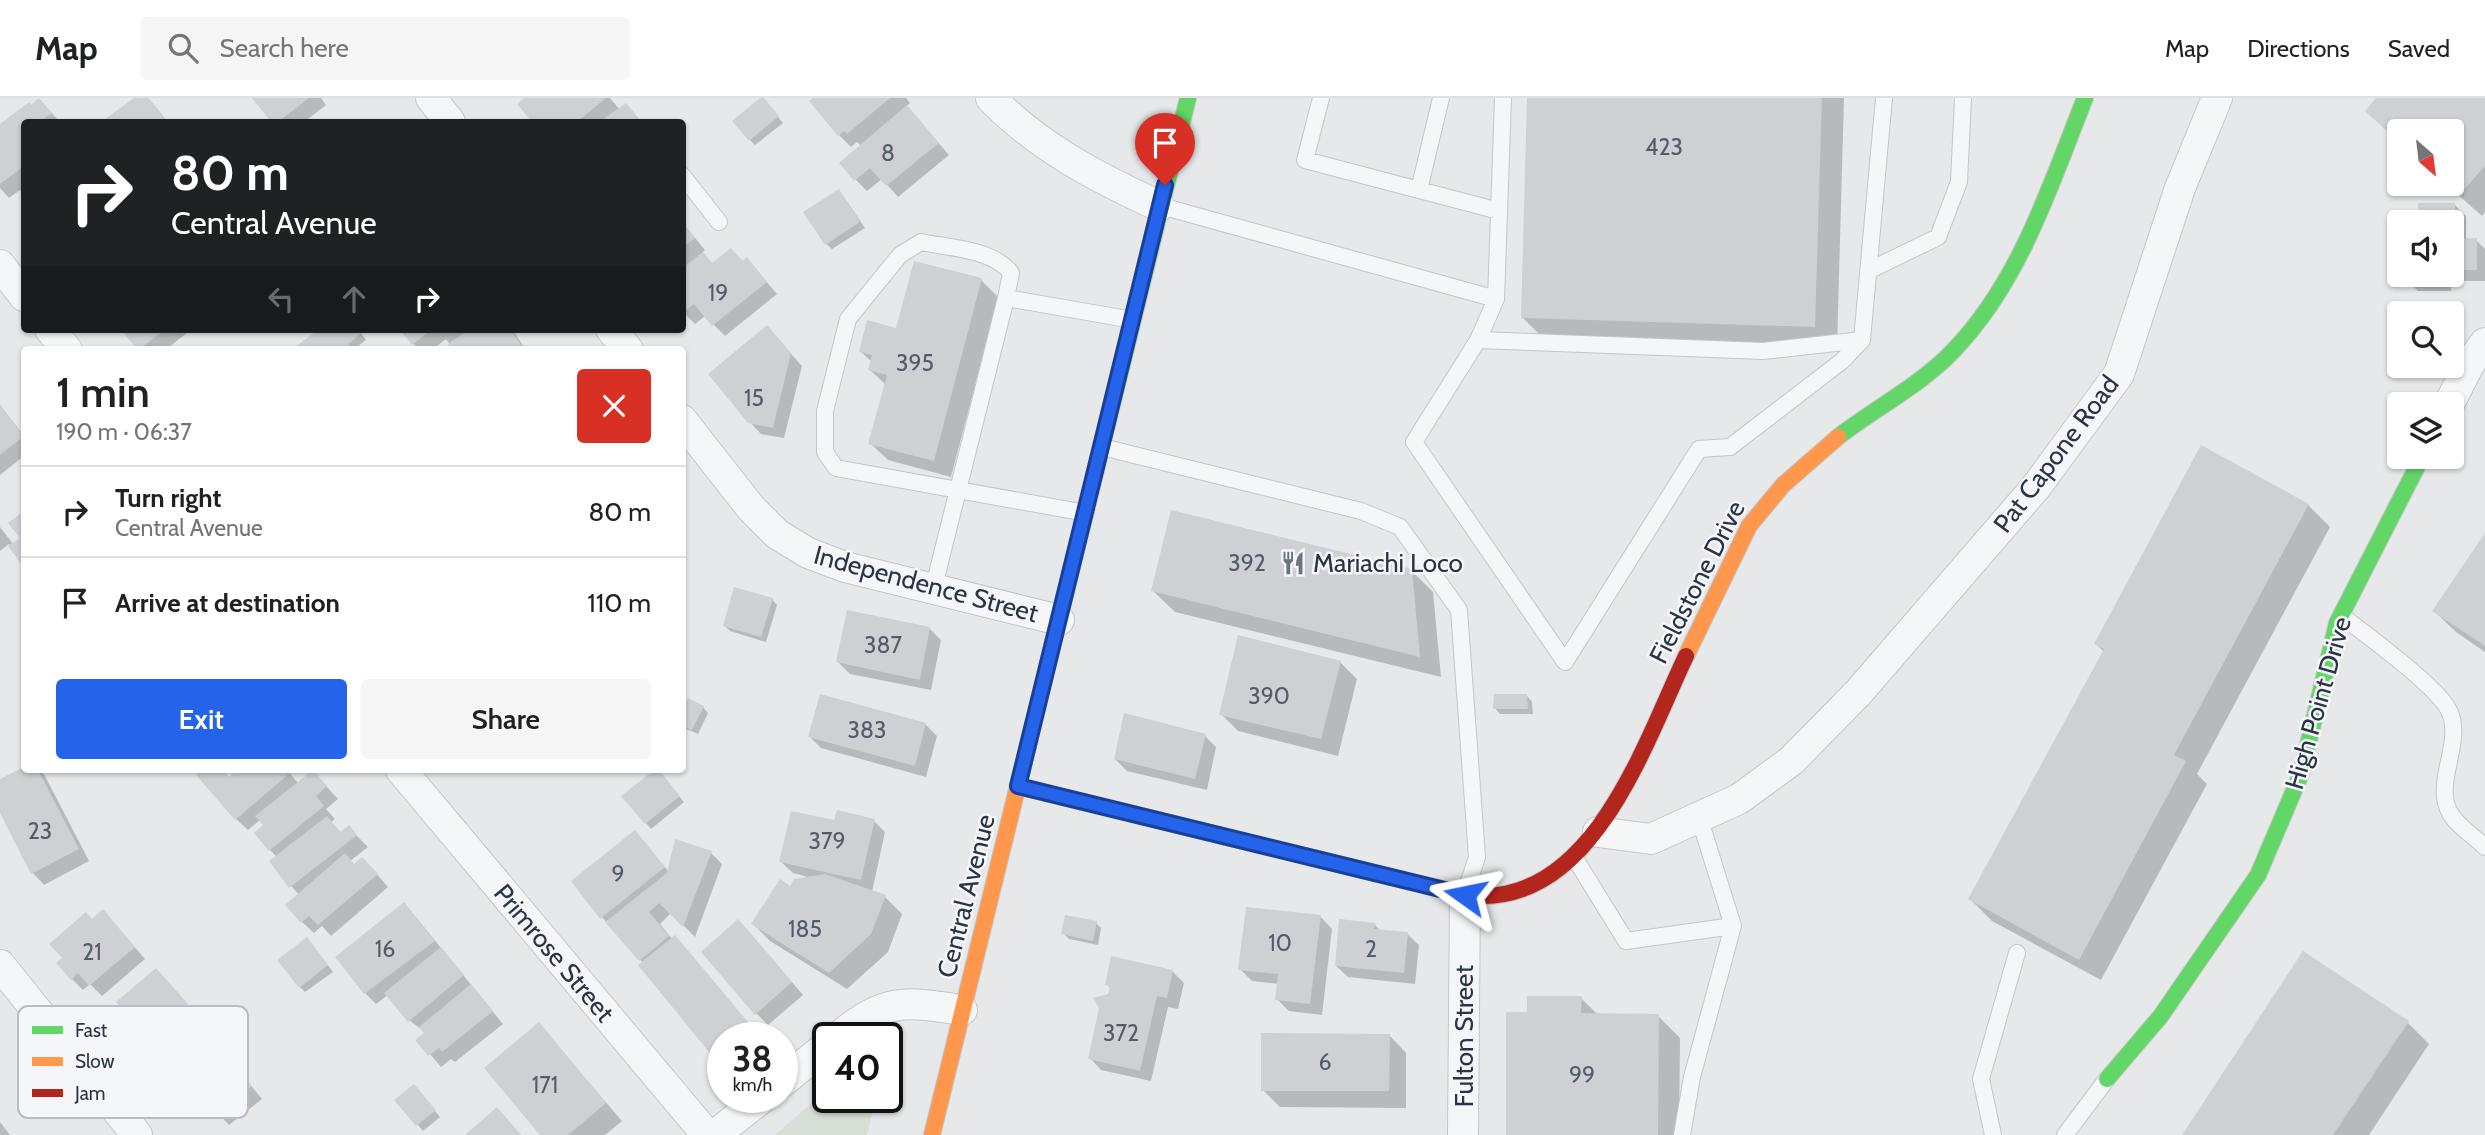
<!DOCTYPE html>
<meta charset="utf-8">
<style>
:root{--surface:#fff;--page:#f6f6f6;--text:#202124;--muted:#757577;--line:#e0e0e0;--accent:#2563eb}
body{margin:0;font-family:Cabin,sans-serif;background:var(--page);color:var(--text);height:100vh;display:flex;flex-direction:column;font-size:26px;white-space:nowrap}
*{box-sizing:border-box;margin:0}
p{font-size:23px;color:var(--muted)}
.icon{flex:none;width:38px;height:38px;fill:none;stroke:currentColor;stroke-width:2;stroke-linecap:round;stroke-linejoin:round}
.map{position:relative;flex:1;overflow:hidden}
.details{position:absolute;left:21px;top:248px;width:665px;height:427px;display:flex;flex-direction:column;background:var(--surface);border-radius:7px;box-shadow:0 2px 5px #0004}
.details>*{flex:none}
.banner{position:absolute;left:21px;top:21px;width:665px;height:214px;border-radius:7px;box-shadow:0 2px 5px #0004;background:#202124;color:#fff;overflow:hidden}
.needle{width:46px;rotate:152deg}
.tools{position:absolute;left:2387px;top:21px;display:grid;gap:14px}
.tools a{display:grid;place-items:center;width:77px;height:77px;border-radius:7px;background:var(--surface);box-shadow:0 2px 5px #0004;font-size:35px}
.speed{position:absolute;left:707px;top:924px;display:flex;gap:14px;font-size:35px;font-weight:700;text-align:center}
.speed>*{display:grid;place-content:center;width:91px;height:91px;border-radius:50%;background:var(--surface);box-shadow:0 2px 5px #0004;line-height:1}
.speed small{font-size:18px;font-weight:400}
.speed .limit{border:4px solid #111;border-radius:10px;background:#fff;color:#111}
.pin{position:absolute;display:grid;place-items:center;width:60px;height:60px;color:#fff;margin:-72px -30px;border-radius:50% 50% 50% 0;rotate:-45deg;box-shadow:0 0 7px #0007}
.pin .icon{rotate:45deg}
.me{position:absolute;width:77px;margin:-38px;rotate:282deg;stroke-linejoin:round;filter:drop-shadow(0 0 5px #0008)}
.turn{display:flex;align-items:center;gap:24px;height:147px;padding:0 35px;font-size:32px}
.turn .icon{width:91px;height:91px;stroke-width:2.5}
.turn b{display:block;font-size:49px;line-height:60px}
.lanes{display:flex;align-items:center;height:66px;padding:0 35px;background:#0003;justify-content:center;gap:35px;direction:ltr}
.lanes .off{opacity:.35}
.round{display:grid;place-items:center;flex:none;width:74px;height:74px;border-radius:7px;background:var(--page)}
.summary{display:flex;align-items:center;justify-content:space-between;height:119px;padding:0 35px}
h1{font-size:42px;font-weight:600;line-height:52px}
.action{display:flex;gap:14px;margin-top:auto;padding:14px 35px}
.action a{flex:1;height:80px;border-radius:7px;background:var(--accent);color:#fff;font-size:28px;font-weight:600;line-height:80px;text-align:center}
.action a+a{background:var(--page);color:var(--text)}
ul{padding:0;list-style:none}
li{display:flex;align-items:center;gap:21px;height:91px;padding:0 35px;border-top:2px solid var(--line)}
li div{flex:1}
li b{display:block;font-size:26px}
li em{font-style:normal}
header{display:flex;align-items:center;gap:42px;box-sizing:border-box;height:98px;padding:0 35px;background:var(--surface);border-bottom:2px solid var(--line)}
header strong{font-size:33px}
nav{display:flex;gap:38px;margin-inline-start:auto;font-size:24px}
.search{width:490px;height:63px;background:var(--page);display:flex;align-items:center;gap:18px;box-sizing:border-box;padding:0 24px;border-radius:7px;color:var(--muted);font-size:26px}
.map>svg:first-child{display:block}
.green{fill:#d6ded6}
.shadow{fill:#0003}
.building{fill:#ced0d3}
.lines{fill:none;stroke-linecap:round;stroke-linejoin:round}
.lane-casing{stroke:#c4c6c8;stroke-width:18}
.street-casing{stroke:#c4c6c8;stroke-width:32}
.fast-casing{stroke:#c4c6c8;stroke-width:18}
.slow-casing{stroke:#c4c6c8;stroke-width:18}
.jam-casing{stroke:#c4c6c8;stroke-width:18}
.lane{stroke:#f5f6f7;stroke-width:16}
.street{stroke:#f5f6f7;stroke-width:30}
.fast{stroke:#63d668;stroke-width:16}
.slow{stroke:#ff974d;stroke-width:16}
.jam{stroke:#b3261e;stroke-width:16}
.route-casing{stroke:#184099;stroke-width:18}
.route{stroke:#2563eb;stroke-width:12}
.labels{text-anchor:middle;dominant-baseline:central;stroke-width:5;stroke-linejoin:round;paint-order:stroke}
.number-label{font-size:23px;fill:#545c69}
.street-label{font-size:26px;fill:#2b3445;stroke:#f4f6f9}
.poi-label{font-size:26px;fill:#2b3445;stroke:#f4f6f9;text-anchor:start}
.key{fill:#f4f6f9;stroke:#b8bcc3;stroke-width:2}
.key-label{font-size:19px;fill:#2b3445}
</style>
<header>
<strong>Map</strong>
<div class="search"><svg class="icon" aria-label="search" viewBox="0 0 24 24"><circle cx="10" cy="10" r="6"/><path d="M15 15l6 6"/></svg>Search here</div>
<nav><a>Map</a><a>Directions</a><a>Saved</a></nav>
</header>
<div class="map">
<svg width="2485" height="1037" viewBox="0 0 2485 1037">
<rect width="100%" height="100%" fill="#e6e8ea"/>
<!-- green -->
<path class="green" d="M828 991V999H876L867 1037H775Z"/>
<!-- shadow -->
<path class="shadow" d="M137 0H148L168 24H104Z
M254 0H321L326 7 304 24H273Z
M527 0H610L620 12 626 7 642 24H535L519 6Z
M815 0H906L910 5 906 8 949 57 898 99 882 81 867 93 855 81 861 48 857 44 851 49 839 37Z
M1529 0H1844L1837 250 1544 241 1523 220Z
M2379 0H2485V114L2482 118 2446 86H2452V33H2399V44L2389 35Z
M40 2 60 24H24V98L20 92 9 100 0 90V29Z
M768 6 783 25 755 47 750 42Z
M844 99 865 130 832 151 826 146Z
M2454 106 2466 118V142H2476L2485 151V183H2451V193H2418L2406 181V177H2452V124H2399V161L2391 153V119H2420Z
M682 124 705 152 702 155 713 166 731 152 744 164 747 161 777 196 725 238 705 218 695 226 682 213Z
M981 182 998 199 951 379 888 362 870 345 886 287 870 272 872 264 861 254Z
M767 229 802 268 784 340 761 336 749 323Z
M122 231H192L165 252H139Z
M321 231H358L366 242 353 252H299Z
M401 231H512L526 252H454L446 241 432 252H419Z
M0 307 24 338V358L0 377Z
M2308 407 2330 429 2197 676 2207 686 2101 882 1992 823 1970 801 2104 554 2096 546Z
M24 415V467L9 446 0 453V429L14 447 22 441 11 425Z
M2485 438V554L2456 534 2434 513Z
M1411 472 1433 494 1441 579 1175 514 1153 493Z
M772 501 777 507 766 544 730 533 725 528Z
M930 531 941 542 931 592 850 576 838 564Z
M1340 564 1357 581 1338 658 1238 633 1221 616Z
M1527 598 1532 604 1533 616H1500L1495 610Z
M703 609 708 615 698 636 684 630 682 615Z
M925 626 937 638 926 679 821 650 810 639Z
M1205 638 1216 649 1207 692 1127 673 1115 661Z
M24 671 40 672 45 678 89 763 44 787 33 775 0 712V683Z
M204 672H221L229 681 240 672H287L299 686 313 674 338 701 326 711 335 721 331 724 341 735 349 730 368 749 350 763 355 768 374 773 388 789 331 838 322 828 314 835 302 824 299 797 271 764 277 759 270 752 266 727 261 721 248 732 236 721Z
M657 672 684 704 651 731 624 698Z
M874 723 885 734 872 794 885 799 902 816 888 854 847 891 770 843 753 826 791 790 812 780 793 775 781 764Z
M635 734 669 774 711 755 722 766 695 839 671 815 660 826 672 841 675 839 686 851 757 936 752 940H723L722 965 640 868 643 865 602 819Z
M415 818 503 926 455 964 451 961 441 969 418 942 426 935 409 922 388 897 376 906 365 895Z
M1321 819 1332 831 1322 917 1289 913 1277 901 1279 886 1252 883 1240 871Z
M92 823 114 825 145 861 102 898 90 886 83 892 72 881Z
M1096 825 1101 830 1098 847 1069 841 1063 835Z
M1374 826 1381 833 1407 836 1419 847 1415 886 1348 879 1336 868Z
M750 835 803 897 768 927 756 915Z
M312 847 333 874 305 894 300 889Z
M1172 873 1184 885 1178 911 1168 909 1151 983 1101 972 1090 960 1111 891 1107 886Z
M168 884 198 919 185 931 193 941 169 961 158 950Z
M1581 900 1598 917 1658 918 1680 940 1679 1037H1508L1529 916Z
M2408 925 2429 946 2369 1037H2184Z
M539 927 622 1023 605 1037H542Z
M209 936 262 1001 229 1027 215 1012 208 1018 181 987Z
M1389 937 1406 955V1010L1280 1009 1263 992Z
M419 994 440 1019 423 1033 397 1002Z
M0 1024 10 1037H0Z"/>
<!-- building -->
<path class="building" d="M39 0 52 15 42 22 44 24H24V68L0 86V26L29 4 31 7Z
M134 0H148L167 24H101Z
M252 0H309L278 24H271Z
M524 0H606L577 24H532L517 6Z
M760 0H764L779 18 749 43 732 23Z
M813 0H890L847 36 844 33 838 38 809 3Z
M1527 0H1822L1815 229 1521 220Z
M2376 0H2485V68L2459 97 2446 86H2452V33H2399V44L2365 13Z
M626 5 642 24H599Z
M907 7 939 45 886 88 870 70 854 83 839 65Z
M839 91 860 124 825 147 803 114Z
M2418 105H2455V141L2477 140V172H2452V124H2399V153H2389V118L2418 117Z
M682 124 695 140 682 150Z
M731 150 742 163 747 159 767 184 712 228 694 206 682 215V170L703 154 712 165Z
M914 163 982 180 934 363 868 346 887 277 868 272 872 257 859 254 867 222 896 230Z
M2404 177H2440V181L2404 182Z
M767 227 791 255 773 330 748 325 708 276Z
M120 231H166L138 252Z
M319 231H358L362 235 348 246 353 252H297L295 249Z
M399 231H432L412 247Z
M470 231H510L525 252H452L448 246Z
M0 307 24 338 0 357Z
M2201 347 2309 406 2174 657 2186 663 2079 862 1968 801 2104 551 2094 546Z
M1171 412 1412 471 1420 559 1151 493Z
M24 413V470L8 448 20 440 8 425Z
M2485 435V548L2432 513Z
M734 489 773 500 761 539 723 528Z
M847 512 930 529 920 582 836 564Z
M1238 537 1341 563 1321 641 1219 617Z
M820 596 926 625 915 668 808 639Z
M1494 596H1527L1528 611H1493Z
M688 600 704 608 692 632 682 628V611Z
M1124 615 1206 636 1195 681 1114 661Z
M24 669V672H38L79 751 31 776 0 715V681Z
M202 672H223L229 679 237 672H287L290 675 235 722 196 677Z
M313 672 327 688 316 698 324 708 269 753 254 735 263 727 255 718Z
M654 672H659L680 698 645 726 621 698Z
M837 712 875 721 861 782 779 764 791 713 834 722Z
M327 718 340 734 349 727 357 737 289 790 269 763Z
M635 732 665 769 600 821 571 783Z
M675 741 712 753 683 829 659 805 649 814 669 838 639 863 605 824 667 775Z
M345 755 354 766 362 759 378 776 318 827 309 818 301 825 285 807Z
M825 776 886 797 871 836 829 875 751 826 780 781 790 788 794 781Z
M404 804 435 843 364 896 335 859Z
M1246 809 1321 817 1310 906 1275 902 1278 876 1238 872Z
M103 811 135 849 89 888 78 875 71 882 56 865 62 860 49 846 86 814 92 821Z
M1065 817 1097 823 1093 843 1061 836Z
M738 821 792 884 755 917 701 854Z
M1339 821 1375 825 1374 831 1408 834 1404 875 1335 868Z
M675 837 747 923 723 940 709 954 638 867Z
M307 839 328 867 299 890 277 862Z
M441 849 464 877 408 924 384 895Z
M2303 853 2409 923 2333 1037H2182Z
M1111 858 1173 872 1167 900 1157 898 1140 973 1088 961 1099 910 1093 900 1108 896 1110 888 1105 887Z
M156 870 188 906 174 919 182 928 157 951 116 904Z
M471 886 493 913 442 954 439 950 428 958 415 942 424 935 419 929Z
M1527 898H1582L1581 915 1659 916 1658 1037H1506V914H1527Z
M539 924 606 1005 568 1037H540L484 970Z
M209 933 252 988 216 1016 204 1001 195 1007 179 987 183 984 169 965Z
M1261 935 1390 936 1389 993H1261Z
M414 986 436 1012 416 1028 394 1002Z
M497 1009 521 1037H465Z"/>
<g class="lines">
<!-- lane casing -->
<g class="lane-casing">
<path id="lane" d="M1321 0 1305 62 1499 113
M1503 0 1496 201 1478 242 1414 344 1565 564 1699 351 1730 349 1842 263 1862 242 1884 0
M682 77 719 124
M1419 92 1441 0
M1161 108 1496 201
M1870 172 1938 139 1959 84 1963 0
M1006 200 1133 222
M1478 242 1763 253 1862 242
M1102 349 1361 413 1400 429 1459 512 1477 759 1465 796
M933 492 1006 200 1011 175C993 151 949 150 921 144L900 157 848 221 825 313V354L836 370 1086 415
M2341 517C2367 538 2430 583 2447 609 2467 641 2432 683 2450 715 2457 728 2475 739 2485 749
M1574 759 1626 843 1733 828
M1682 1037 1692 979 1733 828 1699 719
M1993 1037 1981 981 2017 855
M2065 1037 2107 981"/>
</g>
<!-- street casing -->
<g class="street-casing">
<path id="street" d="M431 0 450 24
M991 0C1038 49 1098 80 1159 108
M0 167 24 198
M50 231 67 252
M611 231 628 252
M2449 306 2470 265 2485 245
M682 322 751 410 777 436 808 455 845 469 1059 522
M401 672 707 1037
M1598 734 1651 741 1739 701 1791 663 1858 595 2036 389 2119 276 2180 90 2217 0
M0 867 137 1037
M837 940C886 900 902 903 962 912
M782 984 828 947
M715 1037 763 999
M1463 1037 1465 797"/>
</g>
<!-- fast casing -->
<g class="fast-casing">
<path id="fast" d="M1108 323 1188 0
M1838 339C1874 311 1922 286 1953 253 2020 184 2050 88 2085 0
M2107 981 2160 919 2258 777 2301 676 2337 525 2422 359"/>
</g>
<!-- slow casing -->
<g class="slow-casing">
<path id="slow" d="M1686 558 1749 428 1783 387 1838 339
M1018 688 1465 797 1483 798
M932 1037 1039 602"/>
</g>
<!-- jam casing -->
<g class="jam-casing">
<path id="jam" d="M1039 602 1108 323
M1483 798C1596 798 1646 642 1686 558"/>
</g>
<!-- lane -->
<use href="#lane" class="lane"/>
<!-- street -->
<use href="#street" class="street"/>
<!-- fast -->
<use href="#fast" class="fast"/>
<!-- slow -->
<use href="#slow" class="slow"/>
<!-- jam -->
<use href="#jam" class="jam"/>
</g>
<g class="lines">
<!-- route casing -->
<g class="route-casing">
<path id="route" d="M1165 87 1018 688 1465 797"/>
</g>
<!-- route -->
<use href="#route" class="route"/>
</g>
<!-- icons -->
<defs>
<g id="restaurant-bare" transform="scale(1.89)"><path d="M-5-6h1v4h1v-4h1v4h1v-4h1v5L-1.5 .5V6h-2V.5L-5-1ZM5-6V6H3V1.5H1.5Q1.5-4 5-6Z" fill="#6c737f" stroke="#f4f6f9" stroke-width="2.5" paint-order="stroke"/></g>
</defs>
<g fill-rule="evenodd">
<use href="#restaurant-bare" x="1293" y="465"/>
</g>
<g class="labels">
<!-- number labels -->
<g class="number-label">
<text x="1664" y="49">423</text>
<text x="888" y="55">8</text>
<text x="718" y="195">19</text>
<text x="915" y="265">395</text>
<text x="754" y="300">15</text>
<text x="1247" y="465">392</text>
<text x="883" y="547">387</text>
<text x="1269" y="598">390</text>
<text x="867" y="632">383</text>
<text x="40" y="733">23</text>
<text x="827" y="743">379</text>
<text x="618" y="776">9</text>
<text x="805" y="831">185</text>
<text x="1280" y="845">10</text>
<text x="385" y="851">16</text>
<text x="1371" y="851">2</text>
<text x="92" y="854">21</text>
<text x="1121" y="935">372</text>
<text x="1325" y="964">6</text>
<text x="1582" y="977">99</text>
<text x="545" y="987">171</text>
</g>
<!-- street labels -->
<g class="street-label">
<text transform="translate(2056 356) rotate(-53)">Pat Capone Road</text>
<text transform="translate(1697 484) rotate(-63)">Fieldstone Drive</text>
<text transform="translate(926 486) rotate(15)">Independence Street</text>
<text transform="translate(2318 605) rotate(-74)">High Point Drive</text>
<text transform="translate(966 798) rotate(-76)">Central Avenue</text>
<text transform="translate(554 855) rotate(50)">Primrose Street</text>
<text transform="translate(1464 938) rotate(-90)">Fulton Street</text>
</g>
<!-- poi labels -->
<g class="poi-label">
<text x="1313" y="465">Mariachi Loco</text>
</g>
</g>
<!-- legend -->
<rect x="18" y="908" width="230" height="112" rx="10" class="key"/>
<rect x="32" y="928" width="31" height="8" fill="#63d668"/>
<rect x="32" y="959" width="31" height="9" fill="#ff974d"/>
<rect x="32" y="991" width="31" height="8" fill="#b3261e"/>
<g class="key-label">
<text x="75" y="939">Fast</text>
<text x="75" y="970">Slow</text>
<text x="75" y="1002">Jam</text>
</g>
</svg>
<div class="tools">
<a><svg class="needle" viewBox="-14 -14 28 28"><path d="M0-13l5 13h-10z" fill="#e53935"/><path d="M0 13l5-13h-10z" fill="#757577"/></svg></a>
<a><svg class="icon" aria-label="sound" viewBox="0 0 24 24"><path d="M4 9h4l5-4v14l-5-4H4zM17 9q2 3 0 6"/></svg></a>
<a><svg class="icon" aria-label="search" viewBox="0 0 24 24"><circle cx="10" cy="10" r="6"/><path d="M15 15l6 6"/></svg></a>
<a><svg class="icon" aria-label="layers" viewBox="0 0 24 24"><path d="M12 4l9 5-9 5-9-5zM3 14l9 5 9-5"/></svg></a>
</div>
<div class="speed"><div>38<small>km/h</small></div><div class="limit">40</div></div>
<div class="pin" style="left:1165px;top:87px;background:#d93025"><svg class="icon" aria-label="arrive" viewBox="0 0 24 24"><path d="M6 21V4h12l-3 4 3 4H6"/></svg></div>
<svg class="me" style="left:1465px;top:797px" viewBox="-20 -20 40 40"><path d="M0-17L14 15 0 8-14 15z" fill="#2563eb" stroke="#fff" stroke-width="4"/></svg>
<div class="banner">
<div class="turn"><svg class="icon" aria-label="right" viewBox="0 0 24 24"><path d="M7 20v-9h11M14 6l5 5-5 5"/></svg><div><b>80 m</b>Central Avenue</div></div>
<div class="lanes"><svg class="icon off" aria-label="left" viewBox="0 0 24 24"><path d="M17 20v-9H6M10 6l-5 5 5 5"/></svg><svg class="icon off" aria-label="ahead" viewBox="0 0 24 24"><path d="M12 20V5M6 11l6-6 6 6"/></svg><svg class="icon" aria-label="right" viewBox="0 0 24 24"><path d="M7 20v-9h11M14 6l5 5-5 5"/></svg></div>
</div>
<section class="details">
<div class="summary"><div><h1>1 min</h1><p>190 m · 06:37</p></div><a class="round" style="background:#d93025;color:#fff"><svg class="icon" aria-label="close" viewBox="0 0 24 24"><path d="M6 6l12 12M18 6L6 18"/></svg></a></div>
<ul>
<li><svg class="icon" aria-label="right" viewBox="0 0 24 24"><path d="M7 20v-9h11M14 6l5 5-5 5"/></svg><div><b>Turn right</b><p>Central Avenue</p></div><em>80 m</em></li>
<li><svg class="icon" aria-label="arrive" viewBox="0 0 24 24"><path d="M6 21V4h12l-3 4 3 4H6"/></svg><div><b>Arrive at destination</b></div><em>110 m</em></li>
</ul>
<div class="action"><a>Exit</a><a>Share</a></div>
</section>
</div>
